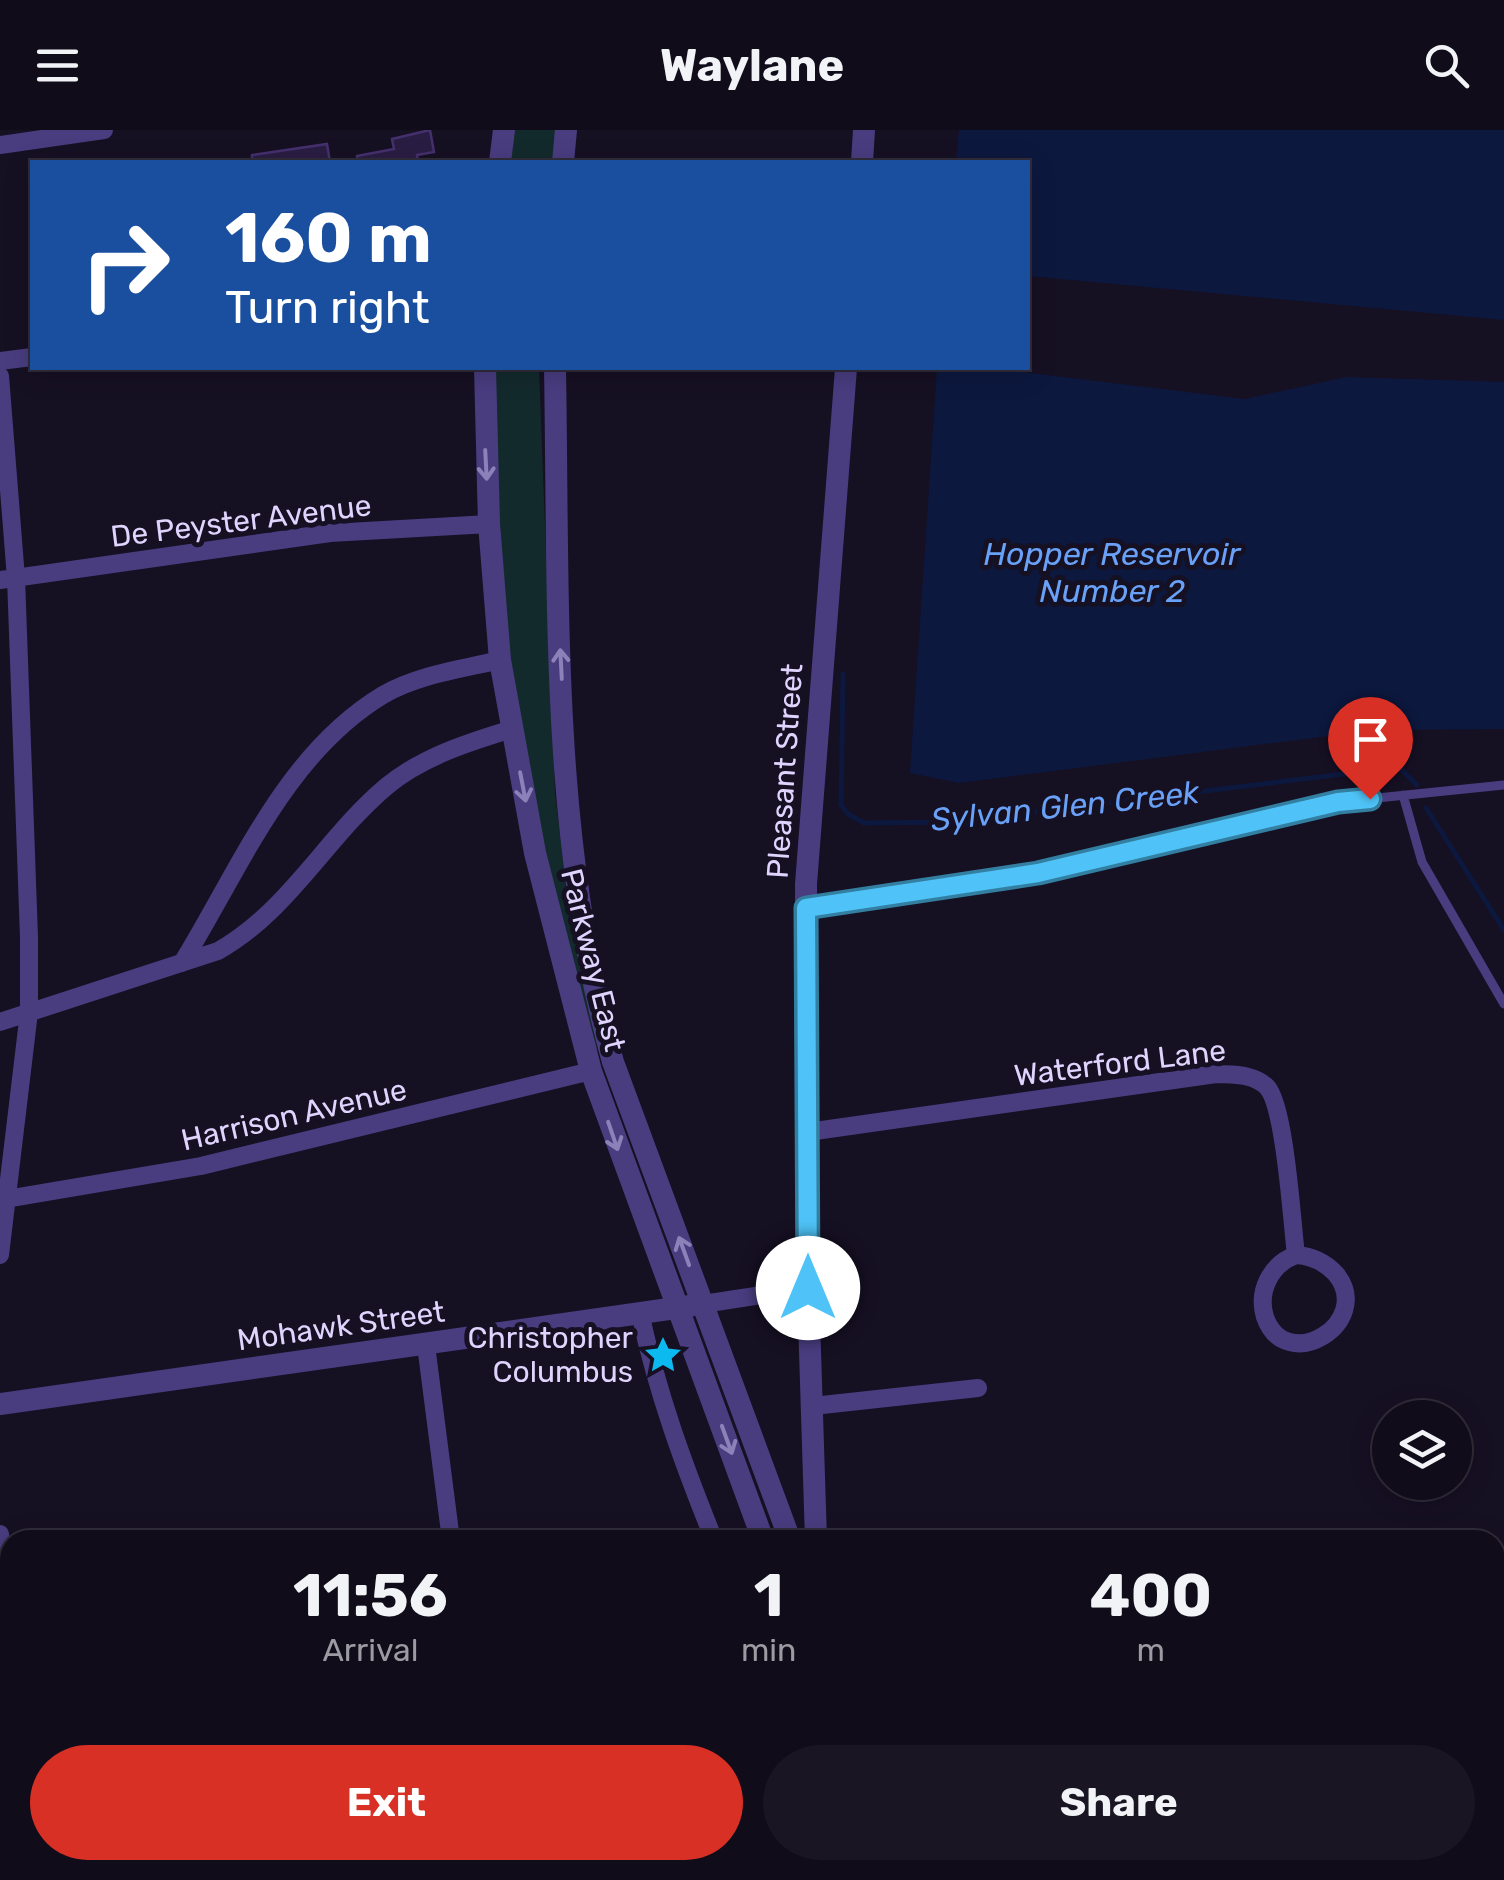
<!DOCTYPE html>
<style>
:root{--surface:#100c1a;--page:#191523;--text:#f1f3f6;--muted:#9c9ba2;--line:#302c39;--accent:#d93025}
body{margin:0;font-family:Rubik,sans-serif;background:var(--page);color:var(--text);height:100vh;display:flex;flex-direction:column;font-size:38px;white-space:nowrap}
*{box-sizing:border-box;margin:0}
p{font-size:32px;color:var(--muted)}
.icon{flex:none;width:55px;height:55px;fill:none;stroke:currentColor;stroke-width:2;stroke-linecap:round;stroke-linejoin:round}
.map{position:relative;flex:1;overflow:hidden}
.side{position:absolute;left:0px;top:1400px;width:1505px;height:350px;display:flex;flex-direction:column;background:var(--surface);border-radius:30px 30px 0 0;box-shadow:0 5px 25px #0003,0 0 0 2px var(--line)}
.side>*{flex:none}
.top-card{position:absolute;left:30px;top:30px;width:1000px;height:210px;border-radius:0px;box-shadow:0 5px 25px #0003,0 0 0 2px var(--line);background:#1a4fa0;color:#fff;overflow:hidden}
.fabs{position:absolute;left:1372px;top:1270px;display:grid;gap:20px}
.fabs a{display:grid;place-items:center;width:100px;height:100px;border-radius:50%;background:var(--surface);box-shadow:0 5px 25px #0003,0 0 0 2px var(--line);font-size:50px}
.pin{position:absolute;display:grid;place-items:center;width:85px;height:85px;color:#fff;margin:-102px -42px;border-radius:50% 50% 50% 0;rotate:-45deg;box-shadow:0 0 10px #0007}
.pin .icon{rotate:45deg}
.me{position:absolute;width:110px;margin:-55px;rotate:0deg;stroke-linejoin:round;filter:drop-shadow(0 0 8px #0008)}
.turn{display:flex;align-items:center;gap:35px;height:210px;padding:0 30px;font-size:45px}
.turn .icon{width:130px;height:130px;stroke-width:2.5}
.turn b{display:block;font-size:70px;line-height:85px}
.eta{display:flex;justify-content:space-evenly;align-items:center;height:170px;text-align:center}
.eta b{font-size:60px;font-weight:700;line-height:70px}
.cta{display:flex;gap:20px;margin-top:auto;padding:20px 30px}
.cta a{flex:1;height:115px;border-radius:60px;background:var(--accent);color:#fff;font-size:40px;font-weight:700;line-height:115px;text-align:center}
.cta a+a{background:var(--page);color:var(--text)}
header{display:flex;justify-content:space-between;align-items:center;height:130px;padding:0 30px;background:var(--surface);font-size:45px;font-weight:700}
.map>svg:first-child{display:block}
.green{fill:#132a2d}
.water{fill:#0d183f}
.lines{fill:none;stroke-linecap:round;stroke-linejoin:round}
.stream{stroke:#0d183f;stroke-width:5}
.building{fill:#2a1d43;stroke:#45306e;stroke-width:2.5}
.path{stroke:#36a6af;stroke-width:2.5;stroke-dasharray:5 8;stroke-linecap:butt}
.service{stroke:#493d80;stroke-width:9}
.minor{stroke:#493d80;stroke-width:18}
.tertiary{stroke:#493d80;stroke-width:22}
.oneway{stroke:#8c81b8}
.route-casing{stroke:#337fa1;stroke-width:25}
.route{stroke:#4fc3f7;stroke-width:18}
.labels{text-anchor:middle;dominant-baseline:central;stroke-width:10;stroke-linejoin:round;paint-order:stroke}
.street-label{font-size:30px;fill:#dfd4fd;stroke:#161023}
.poi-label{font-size:30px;fill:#dfd4fd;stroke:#161023;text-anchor:end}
.water-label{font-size:32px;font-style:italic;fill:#68a1f7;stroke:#161023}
</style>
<header><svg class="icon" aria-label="menu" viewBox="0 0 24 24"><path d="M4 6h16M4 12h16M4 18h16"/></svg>Waylane<svg class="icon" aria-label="search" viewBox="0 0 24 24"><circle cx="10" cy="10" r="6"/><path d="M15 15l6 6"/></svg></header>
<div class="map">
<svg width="1504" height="1750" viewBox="0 0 1504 1750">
<rect width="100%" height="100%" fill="#161023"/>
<!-- green -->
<path class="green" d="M513 0H556L552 32H509Z
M494 238H539L555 663 570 789 598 921 595 922 557 780 512 568 493 333Z
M1504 1454V1750H1198V1740H1495V1455Z"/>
<!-- water -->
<path class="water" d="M959 0H1504V190L1028 146V32H956Z
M937 238H989L1244 269 1347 247 1504 252V599L1375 600 959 653 910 643Z"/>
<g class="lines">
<!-- stream -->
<path class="stream" d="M843 544 841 675 848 684 864 693 954 692 1399 637 1417 655
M1426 678 1504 800"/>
</g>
<!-- building -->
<path class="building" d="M430 0 434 22 417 25 418 30 358 32 357 26 394 19 392 9Z
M327 14 330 32H252V25Z"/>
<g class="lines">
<!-- path -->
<path class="path" d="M1213 1740V1750"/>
<!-- service -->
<path class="service" d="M1403 665 1422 732 1504 874
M809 777 1039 743 1338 672 1504 655
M973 1740 977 1750
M1080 1750 1089 1740
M1186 1750V1740"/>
<!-- minor -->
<path class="minor" d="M0 15 104 0
M0 231 32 227
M0 246 16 448 29 807V882L0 1125
M0 450 330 403 489 394
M182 833C240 739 285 624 383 565 417 545 462 539 500 530
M0 892 218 821C289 781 326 707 387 656 422 627 469 612 512 599
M808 1002 1216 944C1233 945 1253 943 1267 957 1285 976 1292 1093 1296 1125
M6 1069 201 1036 591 941
M1296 1125C1311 1126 1325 1132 1336 1144 1375 1192 1286 1247 1265 1187 1257 1161 1271 1134 1296 1125Z
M703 1174 808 1158
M640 1183C658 1265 683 1333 714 1410
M426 1215 451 1410
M813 1276 978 1258
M0 1404 10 1478
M0 1661 10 1660
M48 1740 49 1750
M656 1750 728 1740"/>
<!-- tertiary -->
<path class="tertiary" d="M500 32 504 0
M563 32 566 0
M862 32 864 0
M485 238 489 394 500 530 535 723 591 941 763 1410
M555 238C559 469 550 707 613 932L790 1410
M0 1274 690 1176
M816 1410 808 1158 806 754 846 238
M1495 1436 1504 1435
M857 1740 859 1750
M909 1740 913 1750"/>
</g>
<!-- one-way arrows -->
<defs><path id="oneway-shaft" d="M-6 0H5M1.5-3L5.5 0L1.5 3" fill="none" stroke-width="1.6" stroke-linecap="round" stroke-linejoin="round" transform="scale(2.5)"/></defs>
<g class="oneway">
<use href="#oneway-shaft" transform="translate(486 335) rotate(87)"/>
<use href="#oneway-shaft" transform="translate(561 534) rotate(-93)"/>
<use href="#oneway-shaft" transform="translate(523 657) rotate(79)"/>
<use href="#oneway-shaft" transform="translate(613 1006) rotate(71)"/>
<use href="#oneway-shaft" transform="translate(684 1121) rotate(-110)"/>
<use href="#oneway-shaft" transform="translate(727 1310) rotate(70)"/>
</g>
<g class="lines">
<!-- route casing -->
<g class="route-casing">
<path id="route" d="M808 1158 806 778 1038 743 1338 672 1370 669"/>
</g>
<!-- route -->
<use href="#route" class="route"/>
</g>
<!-- icons -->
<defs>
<g id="sight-bare" transform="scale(3)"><path d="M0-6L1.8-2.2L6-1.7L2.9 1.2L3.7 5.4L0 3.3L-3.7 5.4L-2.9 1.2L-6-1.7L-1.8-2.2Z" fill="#0dbaf0" stroke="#161023" stroke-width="2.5" paint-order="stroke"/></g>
</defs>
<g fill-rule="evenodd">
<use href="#sight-bare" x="663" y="1225"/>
</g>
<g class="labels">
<!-- street labels -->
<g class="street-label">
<text transform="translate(241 391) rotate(-7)">De Peyster Avenue</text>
<text transform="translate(785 641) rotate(-86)">Pleasant Street</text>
<text transform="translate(593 830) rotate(76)">Parkway East</text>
<text transform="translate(1120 933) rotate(-7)">Waterford Lane</text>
<text transform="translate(294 985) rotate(-13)">Harrison Avenue</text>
<text transform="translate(341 1196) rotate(-8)">Mohawk Street</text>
</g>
<!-- poi labels -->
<g class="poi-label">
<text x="633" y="1208">Christopher<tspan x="633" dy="34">Columbus</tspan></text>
</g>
<!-- water labels -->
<g class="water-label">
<text x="1112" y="424">Hopper Reservoir<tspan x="1112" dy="37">Number 2</tspan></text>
<text transform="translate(1065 676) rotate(-6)">Sylvan Glen Creek</text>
</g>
</g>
</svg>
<div class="fabs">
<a><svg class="icon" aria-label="layers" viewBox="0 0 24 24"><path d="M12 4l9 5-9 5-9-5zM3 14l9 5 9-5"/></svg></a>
</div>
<div class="pin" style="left:1370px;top:669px;background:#d93025"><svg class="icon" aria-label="arrive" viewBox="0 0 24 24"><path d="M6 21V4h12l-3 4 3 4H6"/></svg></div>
<svg class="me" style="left:808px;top:1158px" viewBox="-20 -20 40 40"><circle r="19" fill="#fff"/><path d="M0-13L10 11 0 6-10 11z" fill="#4fc3f7"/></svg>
<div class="top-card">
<div class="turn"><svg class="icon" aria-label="right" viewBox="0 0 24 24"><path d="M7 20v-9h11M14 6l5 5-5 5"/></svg><div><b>160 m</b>Turn right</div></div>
</div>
<section class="side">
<div class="eta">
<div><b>11:56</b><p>Arrival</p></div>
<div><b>1</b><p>min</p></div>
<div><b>400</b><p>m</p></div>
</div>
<div class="cta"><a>Exit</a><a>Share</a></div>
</section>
</div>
